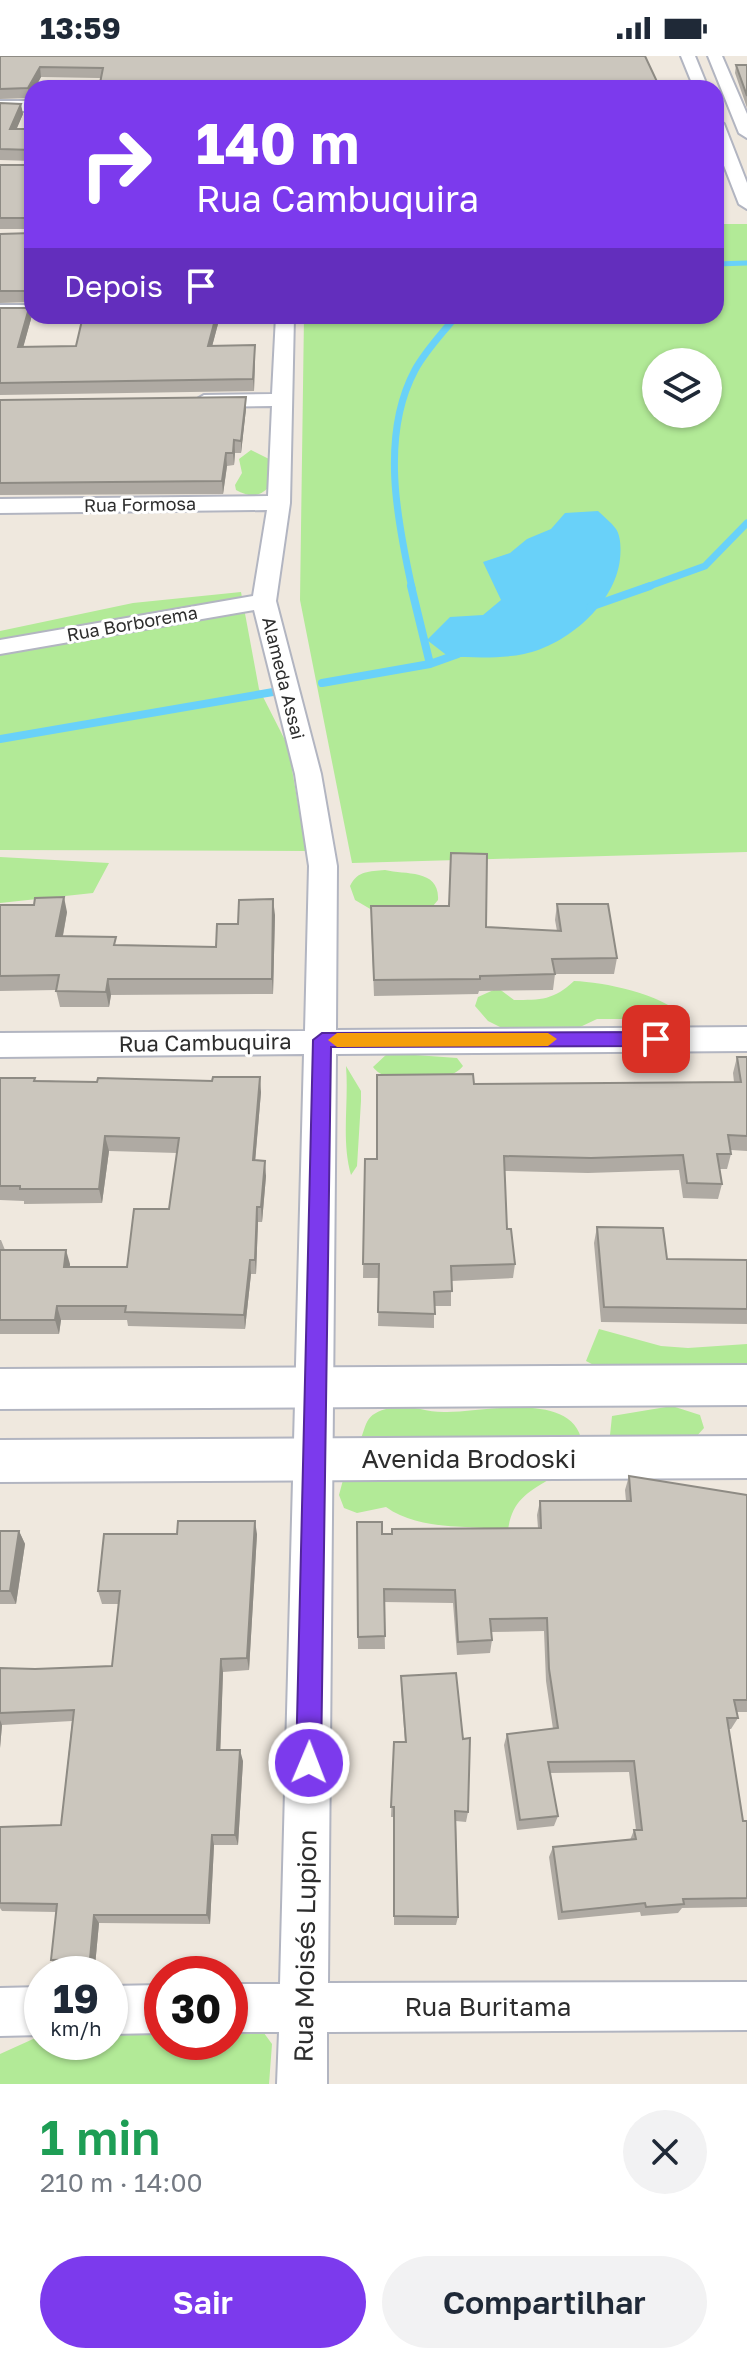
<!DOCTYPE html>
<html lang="pt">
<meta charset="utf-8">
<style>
:root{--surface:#fff;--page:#f2f2f3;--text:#1f2937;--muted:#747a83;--accent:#7c3aed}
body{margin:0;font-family:"Golos Text",sans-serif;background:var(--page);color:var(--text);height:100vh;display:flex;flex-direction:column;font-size:30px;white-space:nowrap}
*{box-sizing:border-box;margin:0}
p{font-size:26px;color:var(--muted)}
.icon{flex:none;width:44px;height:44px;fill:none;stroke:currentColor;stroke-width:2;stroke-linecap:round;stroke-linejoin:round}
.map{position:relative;height:2028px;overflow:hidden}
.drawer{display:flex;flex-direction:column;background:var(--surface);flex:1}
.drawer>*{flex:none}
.hud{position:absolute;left:24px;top:24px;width:700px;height:244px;border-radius:24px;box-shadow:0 2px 6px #0004;background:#7c3aed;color:#fff;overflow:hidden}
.buttons{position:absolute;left:642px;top:292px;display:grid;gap:16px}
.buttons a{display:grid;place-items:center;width:80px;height:80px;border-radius:50%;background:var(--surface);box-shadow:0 2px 6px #0004;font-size:40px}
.speed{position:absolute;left:24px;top:1900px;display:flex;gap:16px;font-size:40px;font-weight:700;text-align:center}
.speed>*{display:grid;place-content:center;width:104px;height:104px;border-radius:50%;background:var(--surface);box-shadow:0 2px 6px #0004;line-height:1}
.speed small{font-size:20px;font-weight:400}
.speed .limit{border:12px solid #d22;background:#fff;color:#111}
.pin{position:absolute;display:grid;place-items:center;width:68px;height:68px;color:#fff;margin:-34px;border-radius:16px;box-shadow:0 4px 12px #0006}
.me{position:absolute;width:88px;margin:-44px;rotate:1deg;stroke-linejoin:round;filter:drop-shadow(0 0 6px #0008)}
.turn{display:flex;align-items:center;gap:28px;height:168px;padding:0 40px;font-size:36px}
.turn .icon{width:104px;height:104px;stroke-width:2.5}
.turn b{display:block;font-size:56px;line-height:68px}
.then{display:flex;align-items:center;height:76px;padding:0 40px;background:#0003;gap:16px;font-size:30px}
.round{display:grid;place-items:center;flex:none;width:84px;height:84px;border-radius:42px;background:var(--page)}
.overview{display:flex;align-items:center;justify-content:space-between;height:136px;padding:0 40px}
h1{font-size:48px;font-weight:600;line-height:60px;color:#1e9e55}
.action{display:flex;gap:16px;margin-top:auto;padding:16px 40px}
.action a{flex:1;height:92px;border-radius:48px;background:var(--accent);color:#fff;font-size:32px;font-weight:600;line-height:92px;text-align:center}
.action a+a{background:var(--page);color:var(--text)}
.status{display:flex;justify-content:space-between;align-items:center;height:56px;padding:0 40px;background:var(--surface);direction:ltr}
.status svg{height:22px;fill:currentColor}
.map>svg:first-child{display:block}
.green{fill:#b2ea97;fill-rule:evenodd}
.water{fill:#69d1f9}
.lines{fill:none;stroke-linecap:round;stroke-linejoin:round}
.stream-far2{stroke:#69d1f9;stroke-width:5}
.stream-far1{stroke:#69d1f9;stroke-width:7}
.stream{stroke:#69d1f9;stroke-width:8}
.minor-casing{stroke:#b2b5c1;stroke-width:4}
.tertiary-casing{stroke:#b2b5c1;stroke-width:4}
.minor{fill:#fff;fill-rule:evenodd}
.tertiary{fill:#fff;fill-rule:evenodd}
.wall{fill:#afaaa3}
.shaded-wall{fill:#8e8b84}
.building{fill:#cbc6bd;stroke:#8e8b84;stroke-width:2}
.route{fill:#7c3aed;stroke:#51269a;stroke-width:2}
.slow{fill:#f59e0b}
.labels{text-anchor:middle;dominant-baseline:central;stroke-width:6;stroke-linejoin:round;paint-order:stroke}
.far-street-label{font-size:18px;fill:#2d2d2d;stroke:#fff}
.street-label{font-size:22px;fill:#2d2d2d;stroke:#fff}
.near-street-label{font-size:26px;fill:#2d2d2d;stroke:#fff}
</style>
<div class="status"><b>13:59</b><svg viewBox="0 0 49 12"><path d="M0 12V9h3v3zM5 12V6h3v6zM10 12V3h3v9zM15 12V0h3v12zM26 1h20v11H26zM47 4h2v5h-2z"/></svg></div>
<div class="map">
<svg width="747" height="2028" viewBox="0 0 747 2028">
<rect width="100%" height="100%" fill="#efe8de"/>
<!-- green -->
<path class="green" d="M716 168H747V796L352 807 300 544 304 260H716ZM656 306H708V358H656Z
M251 394 271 404 269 431C258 442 249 441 236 434L235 429 242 417 239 403Z
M241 536 259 633 288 690 306 795 0 794V575L133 547Z
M0 801 109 807 93 837 0 847Z
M385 814C406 819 440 813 438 844L433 850 372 854 355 844 350 830C358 814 369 816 385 814Z
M574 925C604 926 661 938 682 959L674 974 643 976 622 963H597L578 972 508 975 488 965 475 950 478 941 498 932 514 944C541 944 554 944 574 925Z
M388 997 457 1002 463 1010C449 1029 387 1031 373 1011Z
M346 1010 361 1035V1045L357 1110 351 1119C341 1084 349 1047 346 1010Z
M599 1273 661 1290 688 1292 747 1288V1319L611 1318 586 1305Z
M397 1350C414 1350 430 1357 447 1356 484 1356 573 1334 582 1386L358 1391C369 1363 363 1358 397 1350Z
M672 1350 700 1359 704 1372 695 1382 609 1389 612 1360Z
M535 1420 548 1424C525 1438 512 1446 508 1474 468 1469 419 1475 386 1451L357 1457 344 1452 339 1439 343 1424 443 1421 489 1425Z
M110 1964 162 1971V1986H230V1973H261L272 1988 269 2028H0V1998L42 1979V1986H110Z"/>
<!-- water -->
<path class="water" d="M598 455C604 461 611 466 616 473 621 480 621 494 620 503 615 548 567 589 524 598 500 603 473 601 449 601L427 584 450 561 483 559 501 544 483 506 510 497 527 483 551 473 565 457Z"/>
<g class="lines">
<!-- stream-far2 -->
<path class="stream-far2" d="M716 208 747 207"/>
<!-- stream-far1 -->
<path class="stream-far1" d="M412 532C397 464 380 379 415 314 426 294 442 278 456 260
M644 532 705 510 747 467"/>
<!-- stream -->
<path class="stream" d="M411 530 430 608
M590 551 650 530
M322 627 430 608 458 598
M0 683 279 635"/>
<!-- minor casing -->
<g class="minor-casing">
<path id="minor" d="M681 0H695L708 32H694Z
M708 0H722L747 58V82L739 77Z
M0 45H32V55H0Z
M716 63 724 68 747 127V153L739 148 716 89Z
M0 249H32V260H35L0 261Z
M276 260H294L290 447 276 545 321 718 337 810 336 974 747 971V995L336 998 328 1927 747 1926V1974L327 1976V2028H277L279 1976H230V1928H280L304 998 0 1001V977L305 975 309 810 295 718 254 554 0 598V584L253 540 267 454 0 457V443L268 440 272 350 204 351 194 345 204 339 272 338Z
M162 1929V1977L110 1978V1930Z
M42 1931V1979L0 1980V1932Z"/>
</g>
<!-- tertiary casing -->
<g class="tertiary-casing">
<path id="tertiary" d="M747 1309V1349L0 1353V1313Z
M747 1380V1422L0 1426V1384Z"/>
</g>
<!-- minor -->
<use href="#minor" class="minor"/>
<!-- tertiary -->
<use href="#tertiary" class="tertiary"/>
</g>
<!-- wall -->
<path class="wall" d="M0 0 660 32 41 21 35 32H32V38L30 42 0 43Z
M736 9H747V52L735 17Z
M0 47 23 58 16 73H32V105L0 104Z
M32 108V173H0V109H30Z
M32 177V246L0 247V178Z
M0 252H29L31 263 23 291 76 290 218 268 212 290 255 301 254 335 0 339Z
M0 344 246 353 241 397H235L234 409 227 410 223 438 0 439Z
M557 848 617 902 614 918H555L553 934 479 935 478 938 374 940 371 865 557 875 555 864Z
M0 849 67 856 63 880 117 889 216 891 238 868 275 859 273 938 111 939 109 951H60L56 934 0 935Z
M737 1001H747V1095L731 1094V1098L727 1113H720L722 1128 718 1143 683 1142 679 1114 588 1117 505 1115 507 1173 515 1208 513 1222 451 1225V1250H434V1272L378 1270 379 1222H363L365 1103H377L474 1028 734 1026 733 1017Z
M0 1022 261 1036 255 1104 266 1120 262 1166H258L256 1218H251L245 1273 128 1270 127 1264H61L59 1278H0V1184H1L5 1194 70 1208V1211H127L169 1153 177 1097 109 1095 102 1147 24 1148V1145L0 1144Z
M597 1171 667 1203 747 1204V1268L601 1266 594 1187Z
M629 1420 747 1439V1656H737L738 1662 731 1673H729L743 1765H747V1851L682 1852 678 1857 641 1860 640 1856 558 1864 549 1801 553 1791 630 1784 634 1774H636L629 1716 550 1717 558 1760 554 1770 517 1774 504 1689 507 1678 553 1673 546 1625 544 1575 491 1576 492 1584 490 1597 457 1599 453 1547 384 1546 385 1593H358L357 1466 382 1478 538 1472 537 1459 540 1445H626L625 1434Z
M0 1475H19L25 1488 16 1548H0Z
M257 1478 249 1614 223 1616 220 1694 243 1705 238 1789H214L210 1868 99 1867 95 1910 58 1911 51 1904 56 1856 2 1855 0 1852V1771L61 1769 72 1665 2 1669 0 1692V1612L35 1613 112 1610 119 1548H102L98 1535Z
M401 1620 468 1756 466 1766 456 1765 458 1861 456 1869H394V1761H391L394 1686H405L401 1632Z"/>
<!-- shaded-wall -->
<path class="shaded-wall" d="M40 11 41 21 35 32H32V38L30 42 28 32Z
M21 48 23 58 12 84 10 73Z
M29 252 31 263 20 303 18 291Z
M216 260H218V268L209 302 208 290Z
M255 289V301L254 335 253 323Z
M246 341V353L241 397V385Z
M234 384 235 397 234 409 233 397Z
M226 397 227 410 223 438 222 425Z
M64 841 67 856 60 895 56 880Z
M273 843 275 859 273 938 272 923Z
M108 923 111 939 109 951 106 936Z
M260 1021 261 1036 254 1119 253 1104Z
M105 1080 109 1095 102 1147 99 1133Z
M265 1105 266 1120 262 1166 261 1151Z
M257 1151 258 1166 256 1218 255 1204Z
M66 1194 70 1208 68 1225 64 1211Z
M250 1204 251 1218 245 1273 244 1259Z
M57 1250 61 1264 59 1278 55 1264Z
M255 1465 257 1478 249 1614 247 1602Z
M19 1475 25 1488 16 1548 10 1535Z
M221 1603 223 1616 220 1705 217 1694Z
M0 1664 2 1669 0 1692Z
M240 1694 243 1705 238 1789 235 1779Z
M212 1779 214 1789 210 1868 207 1859Z
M94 1859 99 1867 95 1910 90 1903Z"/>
<!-- building -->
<path class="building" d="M0 0H645L660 32H99L103 12 40 11 28 32 0 33Z
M736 9H747V40Z
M0 47 21 48 10 73H32V94L0 93Z
M32 108V164L30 162H0V109H30Z
M32 177V236L30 235H0V178Z
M0 252H29L18 291 76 290 83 260H216L208 290 255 289 253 323 0 327Z
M246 341 241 385 234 384 233 397H226L222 425 0 427V344Z
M451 797 487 798 486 871 561 875 557 848H608L617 902 552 903 555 918 480 920V923L374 924 371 850H449Z
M64 841 56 880 116 881 114 889 216 891 217 868H238L239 844 273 843 272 923H108L106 936 56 935 59 919 0 920V849H34L35 842Z
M737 1001H747V1080L728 1079 731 1098H717L722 1128 687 1127 683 1099 591 1102 504 1100 507 1173H511L515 1208 451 1210 452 1235 434 1236 435 1258 378 1256 379 1208H363L365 1103H377V1019L473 1018 474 1028 741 1026Z
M213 1021H260L253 1104 265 1105 261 1151H257L255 1204H250L244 1259 125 1256 126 1250H57L55 1264H0V1194H66L64 1211H127L134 1153H169L179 1082 105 1080 99 1133H20V1130H0V1022H35L34 1025 97 1026 98 1022 212 1025Z
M597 1171 663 1172 667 1203 747 1204V1253L604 1251Z
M629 1420 747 1439V1644H734L738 1662H727L743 1765H747V1842L683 1843 684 1848 646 1851 645 1847 562 1856 553 1791 636 1783 634 1774H642L634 1705 548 1706 558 1760 520 1764 507 1678 558 1672 549 1613 547 1562 490 1563 492 1584 458 1586 455 1534 384 1533 385 1580 358 1581 357 1466H382V1478H392V1473L541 1472 540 1445H631Z
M178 1465H255L247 1602 221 1603 217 1694H240L235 1779H212L207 1859H94L90 1903 51 1904 57 1848 0 1847V1771L61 1769 74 1654 0 1657V1612L35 1613 112 1610 120 1535H98L104 1478H177Z
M0 1475H19L10 1535H0Z
M456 1617 463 1683 470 1682 468 1756 455 1755 458 1861 394 1860V1751H391L394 1686H406L401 1620Z"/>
<!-- route -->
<path class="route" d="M656 976 665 983 656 990 331 991 321 1707 317 1716 309 1720 300 1716 296 1707 313 984 322 977Z"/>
<!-- slow -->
<path class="slow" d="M337 977H548L557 983 548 990 337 991 328 984Z"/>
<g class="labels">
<!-- far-street labels -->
<g class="far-street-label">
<text transform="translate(140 448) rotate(-1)">Rua Formosa</text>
<text transform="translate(132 567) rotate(-10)">Rua Borborema</text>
<text transform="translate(284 622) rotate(76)">Alameda Assai</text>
</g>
<!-- street labels -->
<g class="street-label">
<text transform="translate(205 986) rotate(-1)">Rua Cambuquira</text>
</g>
<!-- near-street labels -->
<g class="near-street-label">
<text x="469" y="1402">Avenida Brodoski</text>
<text transform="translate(305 1890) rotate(-89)">Rua Moisés Lupion</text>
<text x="488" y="1950">Rua Buritama</text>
</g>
</g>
</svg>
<div class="buttons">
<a><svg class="icon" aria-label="layers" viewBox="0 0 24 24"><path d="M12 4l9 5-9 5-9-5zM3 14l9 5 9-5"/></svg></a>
</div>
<div class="speed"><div>19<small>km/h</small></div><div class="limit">30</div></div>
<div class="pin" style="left:656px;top:983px;background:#d93025"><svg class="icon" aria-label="arrive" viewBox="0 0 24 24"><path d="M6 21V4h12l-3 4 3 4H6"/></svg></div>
<svg class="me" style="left:309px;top:1707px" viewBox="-20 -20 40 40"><circle r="17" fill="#7c3aed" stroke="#fff" stroke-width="3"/><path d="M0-11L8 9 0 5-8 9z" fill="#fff"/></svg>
<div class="hud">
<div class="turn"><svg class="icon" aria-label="right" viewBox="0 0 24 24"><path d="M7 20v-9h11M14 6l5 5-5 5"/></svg><div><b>140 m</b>Rua Cambuquira</div></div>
<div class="then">Depois<svg class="icon" aria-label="arrive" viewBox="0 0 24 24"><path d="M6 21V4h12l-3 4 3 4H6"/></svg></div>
</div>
</div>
<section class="drawer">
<div class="overview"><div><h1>1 min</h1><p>210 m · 14:00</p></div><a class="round"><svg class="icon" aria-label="close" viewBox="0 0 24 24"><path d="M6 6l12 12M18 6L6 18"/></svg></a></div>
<div class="action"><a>Sair</a><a>Compartilhar</a></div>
</section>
